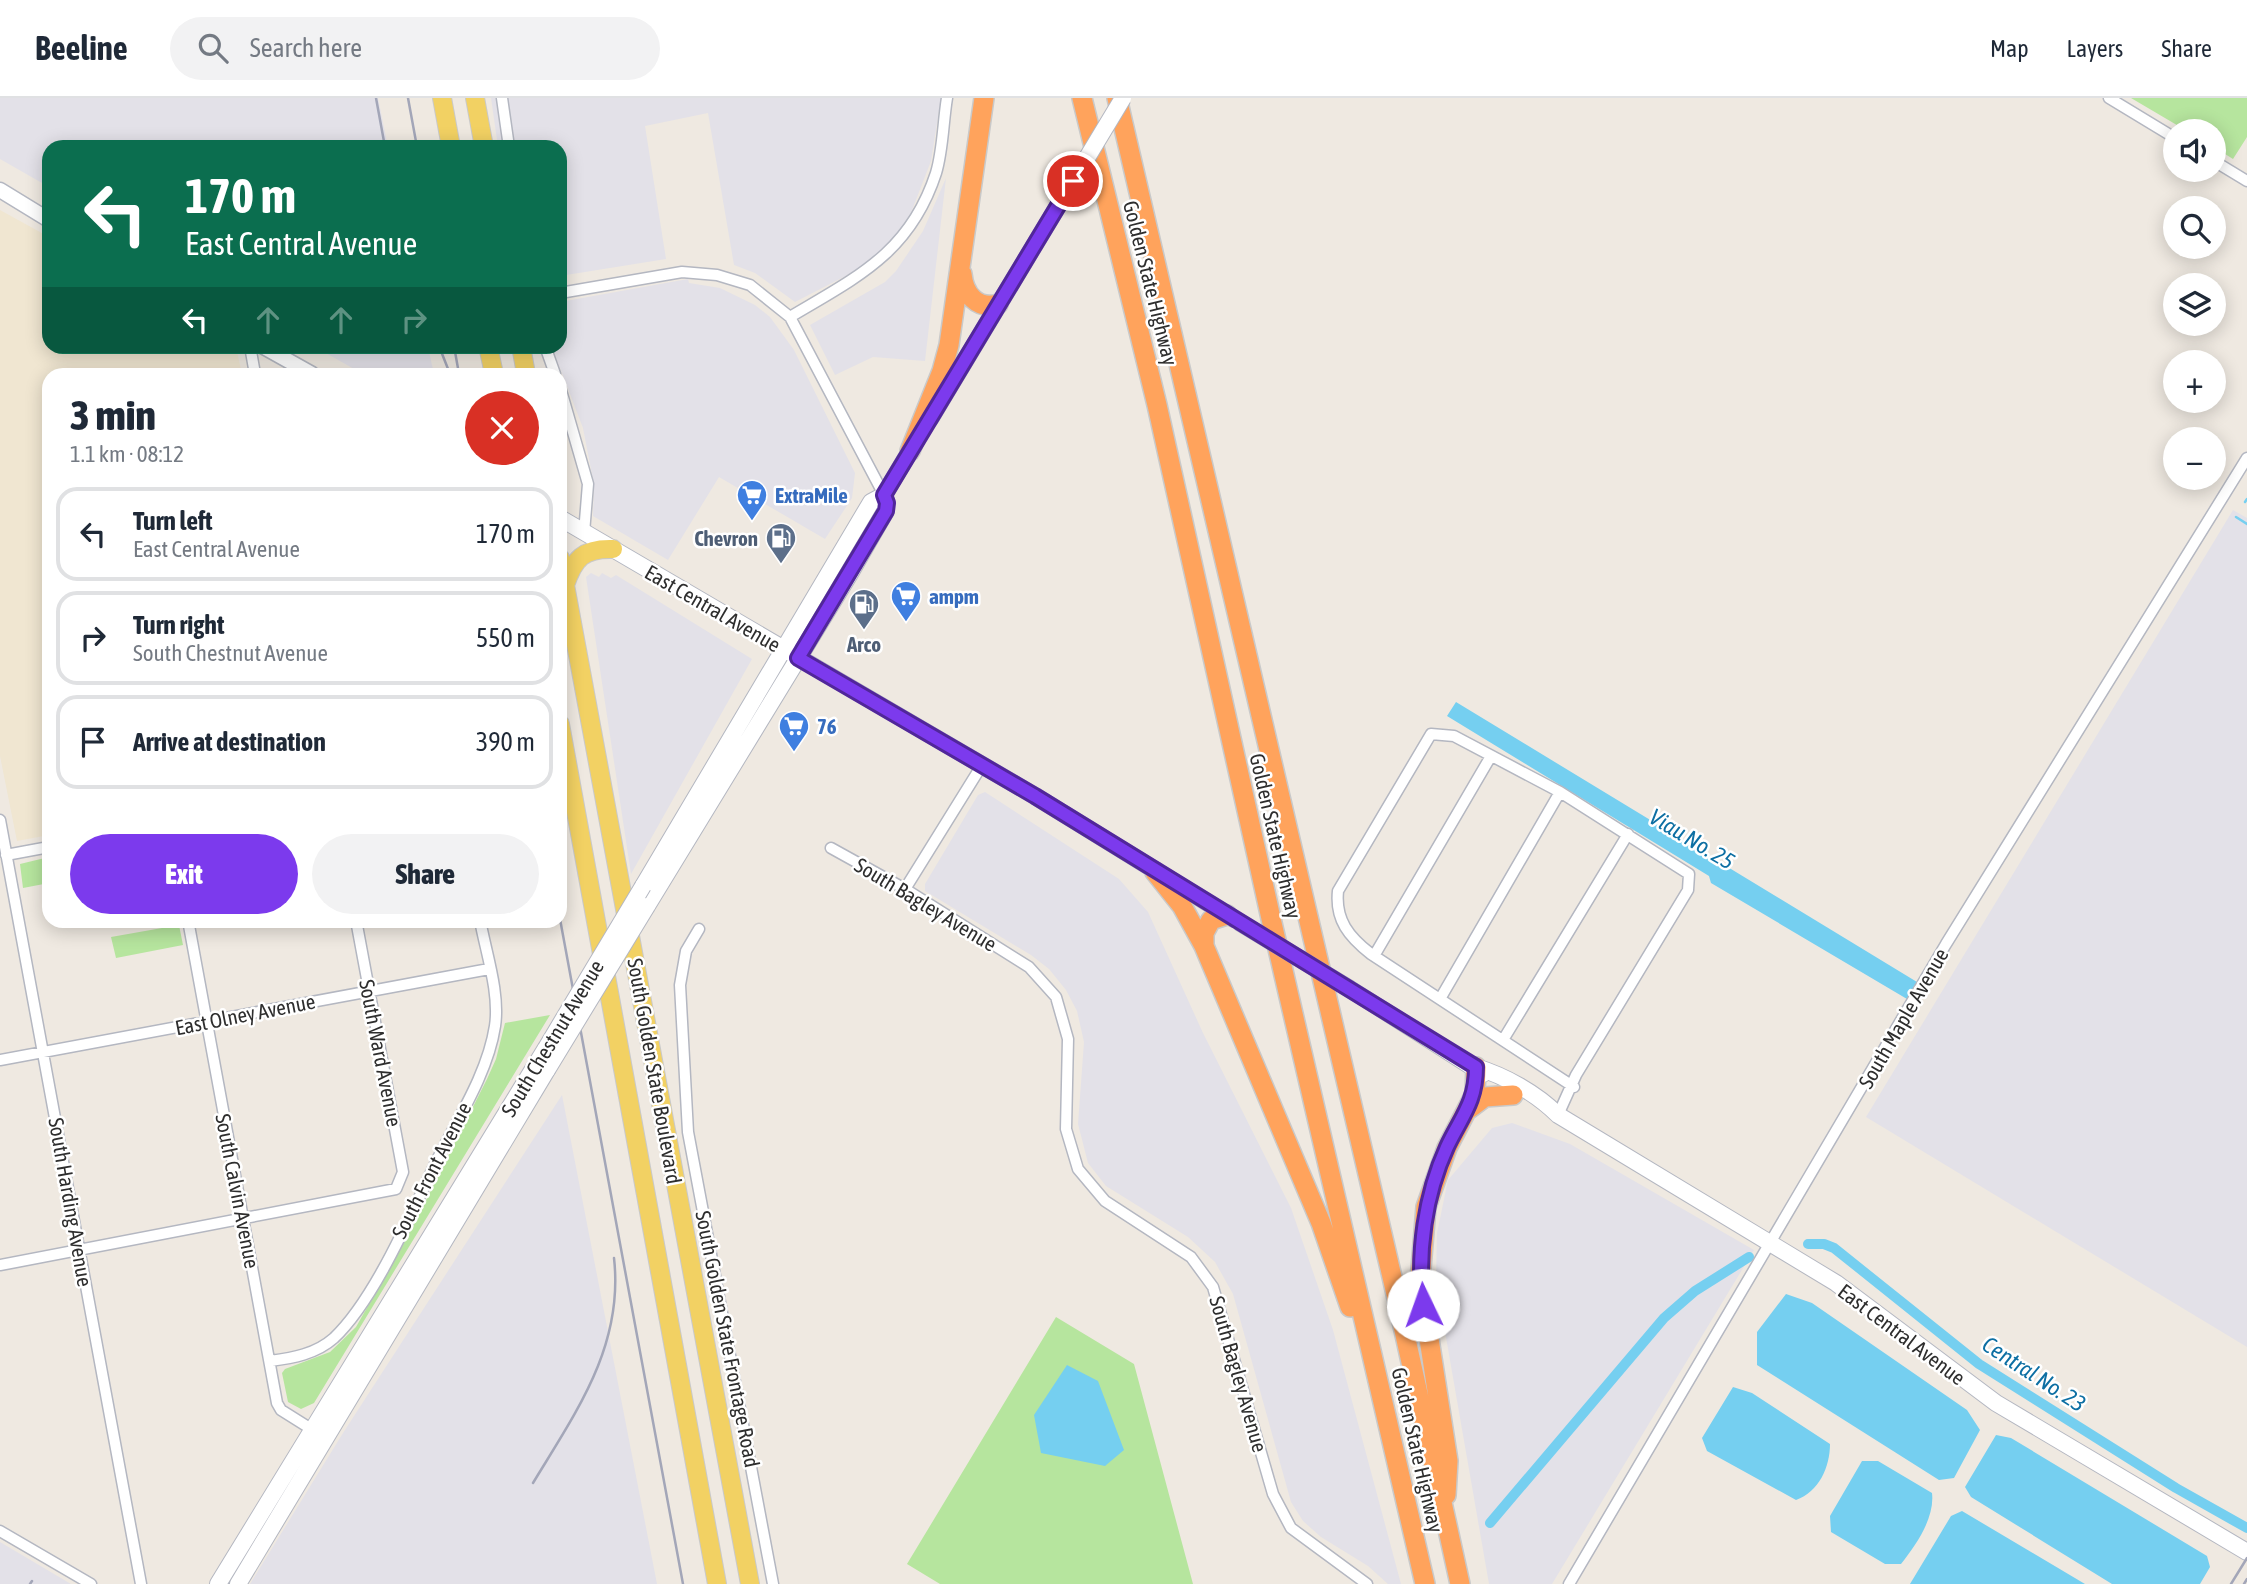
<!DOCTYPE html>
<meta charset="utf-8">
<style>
:root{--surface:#fff;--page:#f2f2f3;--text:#1f2937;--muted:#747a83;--line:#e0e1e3;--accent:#7c3aed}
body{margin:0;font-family:"Asap Condensed",sans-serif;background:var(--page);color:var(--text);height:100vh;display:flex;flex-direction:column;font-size:26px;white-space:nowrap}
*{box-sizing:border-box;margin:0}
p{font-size:23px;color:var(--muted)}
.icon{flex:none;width:38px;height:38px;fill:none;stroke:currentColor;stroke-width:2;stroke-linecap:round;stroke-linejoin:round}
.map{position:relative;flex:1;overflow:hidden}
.panel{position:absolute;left:42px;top:270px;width:525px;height:560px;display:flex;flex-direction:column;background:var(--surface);border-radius:21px;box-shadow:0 4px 18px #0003}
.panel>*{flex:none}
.hud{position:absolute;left:42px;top:42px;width:525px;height:214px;border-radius:21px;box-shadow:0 4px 18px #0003;background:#0b6e4f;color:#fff;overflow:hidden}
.controls{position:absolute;left:2163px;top:21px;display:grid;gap:14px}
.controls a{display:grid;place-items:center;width:63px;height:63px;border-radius:50%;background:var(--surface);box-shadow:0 4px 18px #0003;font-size:35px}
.pin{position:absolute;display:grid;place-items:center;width:60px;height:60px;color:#fff;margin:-30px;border:4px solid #fff;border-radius:50%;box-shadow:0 2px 7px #0007}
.me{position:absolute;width:77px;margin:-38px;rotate:357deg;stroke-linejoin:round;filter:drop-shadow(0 0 5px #0008)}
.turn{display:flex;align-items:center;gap:24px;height:147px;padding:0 28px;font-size:32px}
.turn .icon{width:91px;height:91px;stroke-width:2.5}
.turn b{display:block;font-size:49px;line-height:60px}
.lanes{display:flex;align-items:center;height:66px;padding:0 28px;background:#0003;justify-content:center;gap:35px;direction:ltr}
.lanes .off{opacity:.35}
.round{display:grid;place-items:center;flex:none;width:74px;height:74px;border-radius:37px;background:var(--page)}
.head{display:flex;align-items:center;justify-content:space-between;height:119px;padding:0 28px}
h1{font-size:42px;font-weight:800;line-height:52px}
.button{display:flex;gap:14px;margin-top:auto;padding:14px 28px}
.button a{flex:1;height:80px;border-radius:42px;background:var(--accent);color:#fff;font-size:28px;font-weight:800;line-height:80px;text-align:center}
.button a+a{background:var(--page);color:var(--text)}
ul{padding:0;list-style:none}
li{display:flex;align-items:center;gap:21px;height:94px;margin:0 14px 10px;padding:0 14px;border:4px solid var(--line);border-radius:21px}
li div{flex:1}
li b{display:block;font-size:26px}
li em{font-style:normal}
header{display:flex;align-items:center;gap:42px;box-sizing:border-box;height:98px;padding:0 35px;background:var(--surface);border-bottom:2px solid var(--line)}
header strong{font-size:33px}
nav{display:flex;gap:38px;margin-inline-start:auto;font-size:24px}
.search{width:490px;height:63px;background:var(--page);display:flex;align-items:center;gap:18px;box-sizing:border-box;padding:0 24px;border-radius:38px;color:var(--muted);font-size:26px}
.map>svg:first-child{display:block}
.industrial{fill:#e3e1e8}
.education{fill:#f0e6d1}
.green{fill:#b6e59e}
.water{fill:#75cff0}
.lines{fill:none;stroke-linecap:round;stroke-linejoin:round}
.stream{stroke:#75cff0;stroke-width:2.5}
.canal{stroke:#75cff0;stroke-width:10}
.minor-casing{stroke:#b4b7c1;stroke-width:13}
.tertiary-casing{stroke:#b4b7c1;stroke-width:17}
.secondary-casing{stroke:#b4b7c1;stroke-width:18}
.primary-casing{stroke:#c9c9c9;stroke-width:20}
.motorway-casing{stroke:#c9c9c9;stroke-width:22}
.minor{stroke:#fff;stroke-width:10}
.tertiary{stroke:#fff;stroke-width:14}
.secondary{stroke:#fff;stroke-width:16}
.primary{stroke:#f2d163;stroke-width:18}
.motorway{stroke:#ffa35c;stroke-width:19}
.rail{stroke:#a3a6b8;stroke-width:2.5}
.secondary-bridge-casing{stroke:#b4b7c1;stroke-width:18;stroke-linecap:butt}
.secondary-bridge{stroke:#fff;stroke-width:16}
.route-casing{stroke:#51269a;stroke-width:18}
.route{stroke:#7c3aed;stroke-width:12}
.labels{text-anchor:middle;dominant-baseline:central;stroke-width:5;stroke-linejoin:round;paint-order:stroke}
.street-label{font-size:21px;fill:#2e2e2e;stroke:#fff}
.shop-label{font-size:21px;font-weight:bold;fill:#366cbe;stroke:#fff;text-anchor:start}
.service-label{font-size:21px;font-weight:bold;fill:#4e5e75;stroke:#fff;text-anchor:end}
.water-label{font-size:23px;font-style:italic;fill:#0d6fa3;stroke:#fff}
</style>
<header>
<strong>Beeline</strong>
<div class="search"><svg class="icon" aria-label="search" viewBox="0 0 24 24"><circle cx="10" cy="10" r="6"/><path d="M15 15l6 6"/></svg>Search here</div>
<nav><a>Map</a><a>Layers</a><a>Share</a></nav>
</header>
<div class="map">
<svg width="2247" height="1486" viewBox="0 0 2247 1486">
<rect width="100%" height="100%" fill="#efe9e1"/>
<!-- industrial -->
<path class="industrial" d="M0 0H378L388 49H49V89L0 61Z
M491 0H941L931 63 907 125 886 151 863 169 795 204 755 175 734 167 708 15 645 28 666 161 560 178V49H498Z
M946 80 925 263 873 259 835 277 810 227 885 184 896 173 923 133Z
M688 181 689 185 720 190 755 207 770 219 794 252 855 375 852 400 825 441 719 379 668 462 593 418 594 387 583 330 552 249 560 248V204Z
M315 249H428L434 276H363Z
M2233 412 2247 420V1249L1866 1019Z
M591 475 599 479 602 475 611 480 616 477 752 561 631 776 586 479Z
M985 694 1119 781 1148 814 1203 935 1291 1110 1333 1232 1401 1486H1388L1368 1468 1321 1439 1303 1423 1291 1404 1233 1196 1215 1164 1188 1139 1106 1088 1088 1065 1078 1026 1084 944 1077 913 1066 892 1049 871 1031 857 925 793V786L978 697Z
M562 997 657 1486H250L343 1335Z
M1512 1025 1570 1046 1754 1152 1552 1486H1489L1436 1182 1437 1135 1448 1082 1492 1030Z
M0 1444 71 1486H0Z"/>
<!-- education -->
<path class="education" d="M0 112 49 139V248L236 249 242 276H49V737L17 743 0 658Z"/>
<!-- green -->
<path class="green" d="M2131 0H2247V39L2233 61 2214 49V33H2187Z
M49 759V785L23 790 20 766Z
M179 827 183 847 116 860 111 839Z
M550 917 314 1305 301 1311 288 1304 282 1275 285 1271 330 1254 356 1229 410 1134 487 981 496 961 505 925Z
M1056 1219 1134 1266 1193 1486H940L907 1466Z"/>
<!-- water -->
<path class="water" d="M1456 604 1917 884 1907 901 1711 785 1709 778 1447 618Z
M1786 1196 1812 1205 1967 1312 1980 1332 1954 1380 1939 1382 1757 1267V1234Z
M1067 1267 1098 1283 1124 1352 1105 1368 1041 1355 1034 1317Z
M1733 1289 1752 1295 1830 1346C1830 1369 1819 1394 1796 1402L1707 1353 1702 1340Z
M1996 1337 2011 1340 2207 1458 2210 1469 2200 1486H2112L1971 1399 1965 1389Z
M1862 1363H1878L1932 1395C1935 1420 1916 1447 1901 1466H1885L1831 1434 1830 1418Z
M1962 1413 2085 1486H1910L1951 1418Z"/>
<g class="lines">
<!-- stream -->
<path class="stream" d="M2245 404 2247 401
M2236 419 2247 426"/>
<!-- canal -->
<path class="canal" d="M1808 1146H1824L1834 1150 1979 1266 2176 1390 2247 1430
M1490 1425 1664 1220 1695 1193 1749 1159"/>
<!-- minor casing -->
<g class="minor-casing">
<path id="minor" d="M502 0 509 49
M2109 0 2175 40
M2214 63 2247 83
M560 195 682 174 717 177 750 187 790 219 884 397
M790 219C857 179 910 155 936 75 943 52 943 24 947 0
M250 248 255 276
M545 248 555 276
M560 289 588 386 584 435
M0 722 141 1486
M831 750 905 791 1029 869 1056 899 1068 941 1066 1031 1078 1071 1105 1103 1191 1159 1213 1189 1273 1396 1291 1430 1367 1486
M6 757 49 749
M905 791 982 667
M188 822 277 1305 281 1312 316 1334
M699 831 686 853 680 887 688 1034 773 1486
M1374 858 1491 658
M1440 901 1560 694
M1503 942 1628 736
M0 962 489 871
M1558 1017 1576 977 1688 792 1689 776 1560 694 1454 638 1431 636 1338 793C1335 822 1349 839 1371 856L1574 989
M0 1167 396 1091 403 1074 356 822
M270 1263C293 1260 316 1256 334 1240 376 1200 412 1113 438 1060 459 1019 488 974 495 928 500 895 486 855 480 822
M0 1433 91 1486
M1569 1486 1946 846 2247 360"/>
</g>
<!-- tertiary casing -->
<g class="tertiary-casing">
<path id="tertiary" d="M0 92 49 122
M262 248 312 276"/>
</g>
<!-- secondary casing -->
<g class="secondary-casing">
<path id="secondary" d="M930 321 1073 83
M560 420 1035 698 1234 821
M643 788 871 404 884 397 916 343
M647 808 851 474 886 413 884 397
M1350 891 1483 976
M1476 969C1505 978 1536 995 1558 1017L1836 1185 1996 1305 2247 1454
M218 1486 546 950
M238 1486 547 972"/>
</g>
<!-- primary casing -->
<g class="primary-casing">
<path id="primary" d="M442 0 451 49
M475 0 484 49
M488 248 494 276
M521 248 526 276
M560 460 750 1486
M565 487C574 461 583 450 613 451
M560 626 717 1486"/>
</g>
<!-- motorway casing -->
<g class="motorway-casing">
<path id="motorway" d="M1082 0 1157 307 1272 825 1425 1486
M1117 0 1396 1196 1460 1486
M962 176C964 196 977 212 998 206
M910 353 942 273 949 247 984 0
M1155 774 1182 808 1204 848 1321 1125 1350 1209
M1204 848V835L1211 822 1227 817
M1469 1011 1485 999 1513 997
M1446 1397 1448 1363 1420 1183 1426 1109 1447 1050 1475 996 1476 969"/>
</g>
<!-- minor -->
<use href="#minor" class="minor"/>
<!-- tertiary -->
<use href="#tertiary" class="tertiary"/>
<!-- secondary -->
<use href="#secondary" class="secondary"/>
<!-- primary -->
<use href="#primary" class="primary"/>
<!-- motorway -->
<use href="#motorway" class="motorway"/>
<!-- rail -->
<path class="rail" d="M376 0 385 49
M408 0 417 49
M439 248 450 276
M454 248 459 276
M560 821 683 1486
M533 1385C576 1314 624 1248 614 1160
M30 1486 32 1483
M2231 1486 2247 1460
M2244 1486 2247 1481"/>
<!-- secondary-bridge casing -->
<g class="secondary-bridge-casing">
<path id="secondary-bridge" d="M1073 83 1123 0
M1239 824 1350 891
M546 950 643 788
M547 972 647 808"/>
</g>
<!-- secondary-bridge -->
<use href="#secondary-bridge" class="secondary-bridge"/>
</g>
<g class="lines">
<!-- route casing -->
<g class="route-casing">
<path id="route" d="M1073 83 884 397 887 405 886 413 798 560 1035 698 1476 969C1476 1005 1461 1019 1447 1049 1425 1097 1417 1155 1423 1207"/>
</g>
<!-- route -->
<use href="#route" class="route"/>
</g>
<!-- icons -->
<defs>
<g id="supermarket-pin" transform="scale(1.575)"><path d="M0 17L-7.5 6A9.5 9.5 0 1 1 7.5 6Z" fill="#3f7fe0" stroke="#fff"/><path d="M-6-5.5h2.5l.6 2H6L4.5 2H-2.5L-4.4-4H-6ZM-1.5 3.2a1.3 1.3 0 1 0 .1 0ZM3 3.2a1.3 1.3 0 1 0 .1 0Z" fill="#fff"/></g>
<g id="fuel-pin" transform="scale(1.575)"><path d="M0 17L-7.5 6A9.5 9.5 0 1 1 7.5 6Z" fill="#5c6f8a" stroke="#fff"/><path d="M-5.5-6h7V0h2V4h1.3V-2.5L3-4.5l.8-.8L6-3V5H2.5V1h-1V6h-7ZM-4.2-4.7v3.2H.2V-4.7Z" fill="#fff"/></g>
</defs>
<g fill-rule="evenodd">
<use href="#supermarket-pin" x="752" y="397"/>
<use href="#fuel-pin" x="781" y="440"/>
<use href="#supermarket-pin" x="906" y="498"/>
<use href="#fuel-pin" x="864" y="506"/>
<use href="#supermarket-pin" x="794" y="628"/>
</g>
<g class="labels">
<!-- street labels -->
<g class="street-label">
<text transform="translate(1151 185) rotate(76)">Golden State Highway</text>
<text transform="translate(713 510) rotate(30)">East Central Avenue</text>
<text transform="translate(1276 738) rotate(77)">Golden State Highway</text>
<text transform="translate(926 806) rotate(31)">South Bagley Avenue</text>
<text transform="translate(245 916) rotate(-11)">East Olney Avenue</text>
<text transform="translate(1903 920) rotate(-60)">South Maple Avenue</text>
<text transform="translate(552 940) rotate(-59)">South Chestnut Avenue</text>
<text transform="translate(381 955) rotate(79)">South Ward Avenue</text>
<text transform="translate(655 973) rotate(80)">South Golden State Boulevard</text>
<text transform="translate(431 1072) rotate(-63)">South Front Avenue</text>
<text transform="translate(238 1093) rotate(79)">South Calvin Avenue</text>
<text transform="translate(71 1104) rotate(80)">South Harding Avenue</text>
<text transform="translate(1902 1236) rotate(37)">East Central Avenue</text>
<text transform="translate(728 1241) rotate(79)">South Golden State Frontage Road</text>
<text transform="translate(1239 1276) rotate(74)">South Bagley Avenue</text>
<text transform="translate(1418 1352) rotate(77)">Golden State Highway</text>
</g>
<!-- shop labels -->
<g class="shop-label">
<text x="775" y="397">ExtraMile</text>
<text x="929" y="498">ampm</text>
<text x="817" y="628">76</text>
</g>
<!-- service labels -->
<g class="service-label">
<text x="758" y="440">Chevron</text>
<text x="864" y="546" text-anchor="middle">Arco</text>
</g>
<!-- water labels -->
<g class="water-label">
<text transform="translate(1692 741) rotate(31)">Viau No. 25</text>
<text transform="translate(2034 1276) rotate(33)">Central No. 23</text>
</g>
</g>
</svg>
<div class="controls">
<a><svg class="icon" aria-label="sound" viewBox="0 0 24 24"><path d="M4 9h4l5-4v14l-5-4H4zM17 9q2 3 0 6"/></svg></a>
<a><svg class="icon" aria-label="search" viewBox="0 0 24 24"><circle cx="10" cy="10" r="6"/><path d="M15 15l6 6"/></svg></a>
<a><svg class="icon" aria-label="layers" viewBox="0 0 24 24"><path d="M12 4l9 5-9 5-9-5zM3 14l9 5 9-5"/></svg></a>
<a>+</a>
<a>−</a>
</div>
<div class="pin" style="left:1073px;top:83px;background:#d93025"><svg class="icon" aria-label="arrive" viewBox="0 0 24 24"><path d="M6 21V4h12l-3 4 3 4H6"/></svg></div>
<svg class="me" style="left:1423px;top:1207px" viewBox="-20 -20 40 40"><circle r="19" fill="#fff"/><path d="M0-13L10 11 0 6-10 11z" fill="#7c3aed"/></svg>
<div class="hud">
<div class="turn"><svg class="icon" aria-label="left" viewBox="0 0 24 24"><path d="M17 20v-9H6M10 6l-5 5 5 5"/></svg><div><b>170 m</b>East Central Avenue</div></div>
<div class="lanes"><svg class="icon" aria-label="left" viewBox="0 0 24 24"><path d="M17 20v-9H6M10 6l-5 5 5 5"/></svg><svg class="icon off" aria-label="ahead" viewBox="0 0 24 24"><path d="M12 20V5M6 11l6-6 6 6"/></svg><svg class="icon off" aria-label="ahead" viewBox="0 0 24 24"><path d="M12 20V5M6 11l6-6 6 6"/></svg><svg class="icon off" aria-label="right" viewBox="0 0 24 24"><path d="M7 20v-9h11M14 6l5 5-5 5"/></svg></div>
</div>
<section class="panel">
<div class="head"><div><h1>3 min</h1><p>1.1 km · 08:12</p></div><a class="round" style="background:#d93025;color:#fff"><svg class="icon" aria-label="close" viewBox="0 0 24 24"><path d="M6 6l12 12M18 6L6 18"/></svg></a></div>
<ul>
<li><svg class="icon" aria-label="left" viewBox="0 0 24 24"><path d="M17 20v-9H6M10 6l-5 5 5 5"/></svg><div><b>Turn left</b><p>East Central Avenue</p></div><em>170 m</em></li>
<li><svg class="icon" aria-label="right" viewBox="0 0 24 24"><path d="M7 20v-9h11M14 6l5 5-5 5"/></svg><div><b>Turn right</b><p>South Chestnut Avenue</p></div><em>550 m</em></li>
<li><svg class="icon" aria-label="arrive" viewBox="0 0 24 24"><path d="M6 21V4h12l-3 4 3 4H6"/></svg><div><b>Arrive at destination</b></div><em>390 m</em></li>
</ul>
<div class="button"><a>Exit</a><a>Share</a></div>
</section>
</div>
